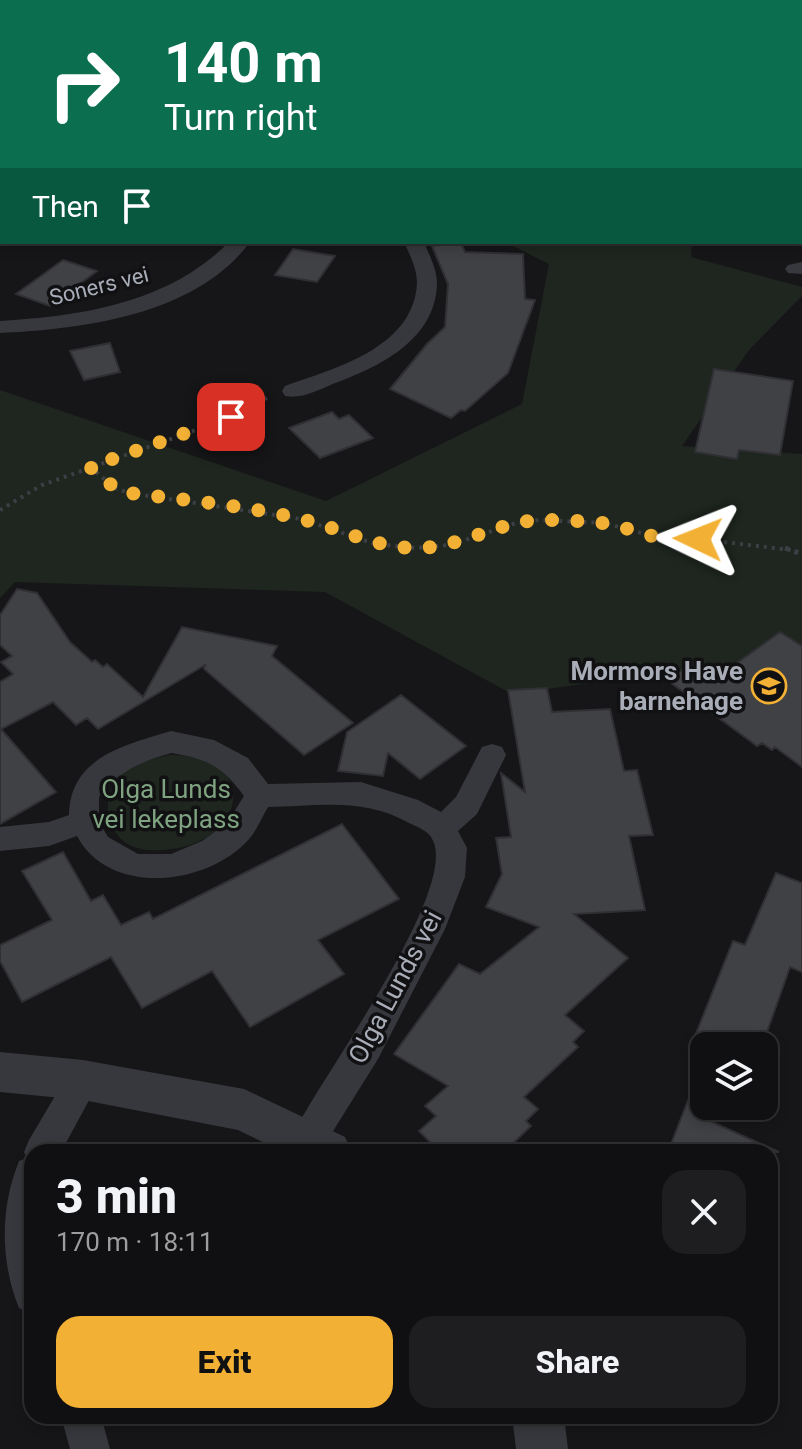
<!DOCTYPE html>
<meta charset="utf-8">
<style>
:root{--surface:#101012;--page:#1e1e20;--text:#f1f3f6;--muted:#9c9d9f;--line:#303032;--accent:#f2b134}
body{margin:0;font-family:Roboto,sans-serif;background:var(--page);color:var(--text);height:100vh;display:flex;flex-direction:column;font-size:30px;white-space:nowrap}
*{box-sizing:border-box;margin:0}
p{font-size:26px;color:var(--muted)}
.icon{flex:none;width:44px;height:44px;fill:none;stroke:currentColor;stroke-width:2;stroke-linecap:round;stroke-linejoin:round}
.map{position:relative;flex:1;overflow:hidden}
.panel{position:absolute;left:24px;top:1144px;width:754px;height:280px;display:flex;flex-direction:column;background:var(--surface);border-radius:24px;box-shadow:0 4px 12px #0003,0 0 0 2px var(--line)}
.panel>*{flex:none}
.guide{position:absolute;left:0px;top:0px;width:802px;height:244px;box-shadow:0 4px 12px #0003,0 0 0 2px var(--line);background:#0b6e4f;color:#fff;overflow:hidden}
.fabs{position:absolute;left:690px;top:1032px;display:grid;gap:16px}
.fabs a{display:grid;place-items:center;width:88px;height:88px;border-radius:16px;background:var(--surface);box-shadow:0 4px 12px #0003,0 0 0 2px var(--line);font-size:40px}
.pin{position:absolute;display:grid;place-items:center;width:68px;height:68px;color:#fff;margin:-34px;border-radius:16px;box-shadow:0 4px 12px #0006}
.me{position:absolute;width:88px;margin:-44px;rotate:272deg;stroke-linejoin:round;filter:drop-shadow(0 0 6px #0008)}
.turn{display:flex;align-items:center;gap:28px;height:168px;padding:0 32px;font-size:36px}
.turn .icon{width:104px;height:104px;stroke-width:2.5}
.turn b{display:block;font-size:56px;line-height:68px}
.then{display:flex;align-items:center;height:76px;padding:0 32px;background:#0003;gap:16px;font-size:30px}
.round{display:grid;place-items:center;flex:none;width:84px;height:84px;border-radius:24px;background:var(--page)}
.head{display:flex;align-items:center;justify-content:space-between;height:136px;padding:0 32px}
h1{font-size:48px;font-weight:800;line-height:60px}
.primary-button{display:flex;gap:16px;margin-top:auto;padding:16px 32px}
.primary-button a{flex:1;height:92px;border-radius:24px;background:var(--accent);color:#111;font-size:32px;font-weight:800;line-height:92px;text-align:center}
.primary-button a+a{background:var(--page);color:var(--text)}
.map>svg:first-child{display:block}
.green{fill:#1e261f}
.building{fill:#404145;stroke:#303034;stroke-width:2}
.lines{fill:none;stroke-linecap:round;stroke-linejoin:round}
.path-far2{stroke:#3d3f44;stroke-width:3;stroke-dasharray:2 4;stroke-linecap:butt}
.path-far1{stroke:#3d3f44;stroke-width:4;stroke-dasharray:3 5;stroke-linecap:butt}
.path{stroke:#3d3f44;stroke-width:5;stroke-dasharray:4 6;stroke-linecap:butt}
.minor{fill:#37383d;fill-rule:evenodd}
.tertiary{fill:#37383d;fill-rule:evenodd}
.route{stroke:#f2b134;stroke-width:14;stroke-dasharray:0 25.2}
.labels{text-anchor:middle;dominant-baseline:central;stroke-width:7;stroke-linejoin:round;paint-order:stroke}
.far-street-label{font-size:22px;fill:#a8adb8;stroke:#111113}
.poi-label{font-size:26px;font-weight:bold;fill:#a8adb8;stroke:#111113;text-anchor:end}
.park-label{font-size:26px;fill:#7fa381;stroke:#111113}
.street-label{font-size:26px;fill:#a8adb8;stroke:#111113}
</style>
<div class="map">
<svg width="802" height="1449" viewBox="0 0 802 1449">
<rect width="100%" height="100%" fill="#161618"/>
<!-- green -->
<path class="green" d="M505 242H692L691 257 802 287V296L749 350 682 446 802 454V653L512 694 325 592 15 582 0 598V390L326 501 522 404 549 264Z
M168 755C269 753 246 856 147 850 107 847 95 798 123 773 134 763 153 759 168 755Z"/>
<!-- building -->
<path class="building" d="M461 243 465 252 523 254 525 299 535 300 508 373 465 411 461 410 451 418 390 389 427 344 445 327 448 284 432 246Z
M293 249 335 256 317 282 275 275Z
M63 260 97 271 50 306 16 294Z
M110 343 120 372 84 380 70 351Z
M714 369 793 381 780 455 739 450 737 459 695 452Z
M332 412 339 419 349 415 373 438 320 458 289 428Z
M17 589 37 593 70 642 92 662 95 660 103 667 107 664 143 697 182 627 277 646 272 656 353 723 304 755 204 669 205 665 98 729 87 718 76 725 53 702 1 729 56 792 0 824V682L13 674 1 662 12 656 0 645V615Z
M780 632 802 646V767L775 747 772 750 762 743 757 746 667 680 697 660 720 675Z
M547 688 552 712 610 709 624 771 637 770 653 835 629 836 645 910 574 914 628 958 565 1015 584 1031 573 1042 578 1047 524 1097 538 1109 526 1121 531 1126 504 1152H440L419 1131 436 1116 425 1106 448 1086 394 1054 459 964 480 974 539 927 486 907 502 874 496 838 511 837 501 773 525 792 508 690Z
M401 695 466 746 420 779 388 753 383 776 338 771 347 732Z
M342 824 399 899 318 940 344 974 250 1027 212 971 142 1008 111 957 22 1002 0 961V945L52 920 22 871 63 852 91 901 103 895 121 925 149 912 153 919Z
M776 873 802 883V972L790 967 762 1046H691L733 941 745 945Z
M689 1098 717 1110 712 1122 779 1152H668Z"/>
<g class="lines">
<!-- path-far2 -->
<path class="path-far2" d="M214 0 230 2"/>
<!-- path-far1 -->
<path class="path-far1" d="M90 467 115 488 129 493 301 519 375 544 417 548 450 545 513 524 539 520 604 523 679 543 698 539 791 550
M0 510 42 485 210 425 267 398"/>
<!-- path -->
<path class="path" d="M785 548 802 554"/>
<!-- minor -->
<path class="minor" d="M138 0H154L136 2Z
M401 0H420L422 2H403Z
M671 0H687L670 2Z
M229 242H250C196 315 84 329 0 333V321C82 316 169 303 229 242Z
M404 242H424C429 255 437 269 437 283 436 338 383 365 338 382 322 388 302 400 285 396L282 391 285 386C335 368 414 348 417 283 417 269 410 255 404 242Z
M802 262V274L788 273 785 269 788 265Z
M171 731 214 740 248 758 268 784 361 782 418 800 441 812 456 797 482 747 492 744 502 747 506 755 477 814 458 831 467 848 465 877 445 929 378 1059 320 1152H296L290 1140C313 1088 465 885 431 837 427 831 418 827 411 824 364 797 321 806 268 807 262 817 257 830 249 839 208 886 109 897 77 836L49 846 0 851V827L49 822 69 815C70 757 125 745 171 731ZM171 753C208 759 222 766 244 796L227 823 202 841 171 854H138L108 837 99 822V797C121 770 138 763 171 753Z
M83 1064 95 1069 100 1080 61 1152H32V1314L19 1308C0 1261 0 1208 19 1161L27 1158 24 1152 29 1140 71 1069Z
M61 1416H101L110 1449H70Z"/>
<!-- tertiary -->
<path class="tertiary" d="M0 30H2V42H0Z
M800 94H802V108H800Z
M0 1052 83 1060 244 1089 345 1137 352 1152H283L238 1130 83 1100 0 1092Z
M512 1416H564L568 1449H516Z"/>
</g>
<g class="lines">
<!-- route -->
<path class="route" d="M231 417 90 467 115 488 129 493C187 500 248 506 305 520 344 530 376 548 417 548 461 548 498 521 542 520 561 520 583 521 603 523 635 528 665 546 698 539"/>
</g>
<!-- icons -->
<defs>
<g id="school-ring" transform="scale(1.8)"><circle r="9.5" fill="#111113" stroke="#f2b134" stroke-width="1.5"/><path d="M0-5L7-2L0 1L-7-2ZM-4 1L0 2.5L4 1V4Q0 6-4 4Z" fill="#f2b134"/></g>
</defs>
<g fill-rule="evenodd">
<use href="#school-ring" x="769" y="686"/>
</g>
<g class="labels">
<!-- far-street labels -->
<g class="far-street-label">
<text transform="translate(99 286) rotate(-14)">Soners vei</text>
</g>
<!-- poi labels -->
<g class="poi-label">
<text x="743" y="671">Mormors Have<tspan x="743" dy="30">barnehage</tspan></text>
</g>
<!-- park labels -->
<g class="park-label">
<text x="166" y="789">Olga Lunds<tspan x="166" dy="30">vei lekeplass</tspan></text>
</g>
<!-- street labels -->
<g class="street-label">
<text transform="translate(395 987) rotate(-62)">Olga Lunds vei</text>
</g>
</g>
</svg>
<div class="fabs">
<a><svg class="icon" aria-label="layers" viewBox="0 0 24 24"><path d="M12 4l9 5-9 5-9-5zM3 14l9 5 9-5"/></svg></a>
</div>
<div class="pin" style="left:231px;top:417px;background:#d93025"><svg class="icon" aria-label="arrive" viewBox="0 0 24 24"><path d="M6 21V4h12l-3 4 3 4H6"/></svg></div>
<svg class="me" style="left:698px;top:539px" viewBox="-20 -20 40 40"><path d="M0-17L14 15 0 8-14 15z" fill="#f2b134" stroke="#fff" stroke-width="4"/></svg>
<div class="guide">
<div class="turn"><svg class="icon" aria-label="right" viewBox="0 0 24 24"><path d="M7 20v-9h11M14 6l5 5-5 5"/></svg><div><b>140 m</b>Turn right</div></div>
<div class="then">Then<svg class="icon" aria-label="arrive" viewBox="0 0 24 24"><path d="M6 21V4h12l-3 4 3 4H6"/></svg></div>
</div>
<section class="panel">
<div class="head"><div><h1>3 min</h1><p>170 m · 18:11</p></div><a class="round"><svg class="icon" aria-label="close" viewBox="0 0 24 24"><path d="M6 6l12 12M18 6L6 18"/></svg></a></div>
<div class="primary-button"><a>Exit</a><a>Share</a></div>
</section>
</div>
